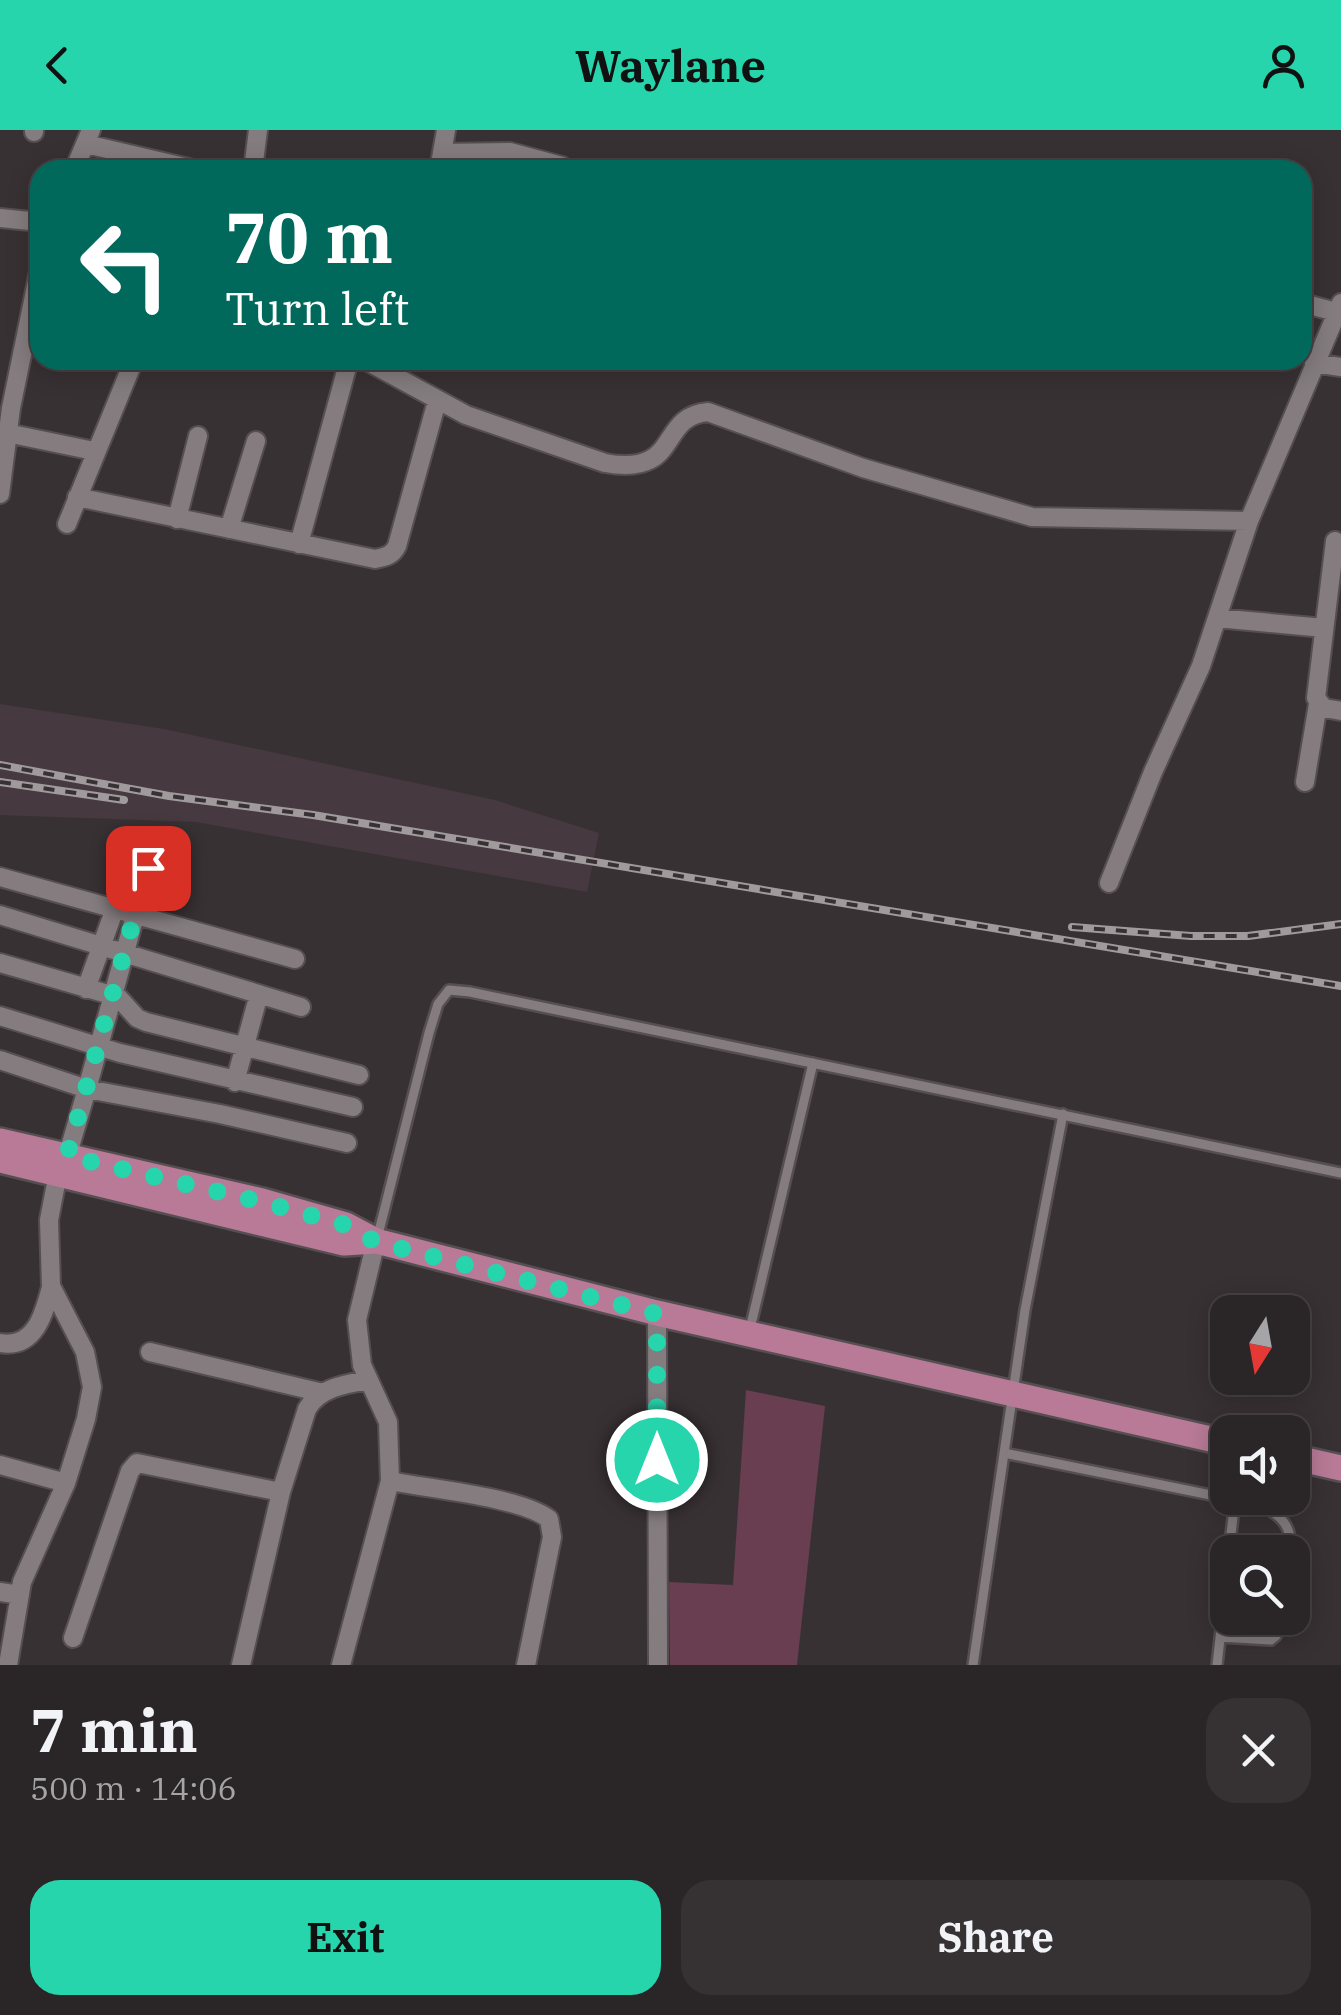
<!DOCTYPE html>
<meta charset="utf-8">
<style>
:root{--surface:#2a2527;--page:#363133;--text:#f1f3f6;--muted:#a5a5a7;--line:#464244;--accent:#27d5ad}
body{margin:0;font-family:"IBM Plex Serif",serif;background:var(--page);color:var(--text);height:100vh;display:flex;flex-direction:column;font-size:38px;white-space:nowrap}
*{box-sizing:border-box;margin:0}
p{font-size:32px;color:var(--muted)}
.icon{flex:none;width:55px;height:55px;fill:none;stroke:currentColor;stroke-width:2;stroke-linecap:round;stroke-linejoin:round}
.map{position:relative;height:1535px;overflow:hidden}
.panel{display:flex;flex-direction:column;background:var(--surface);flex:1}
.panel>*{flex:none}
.top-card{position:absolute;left:30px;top:30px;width:1282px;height:210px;border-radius:30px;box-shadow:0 5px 25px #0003,0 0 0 2px var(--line);background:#00695c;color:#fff;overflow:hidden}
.needle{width:65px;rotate:191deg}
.fabs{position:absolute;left:1210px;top:1165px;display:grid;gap:20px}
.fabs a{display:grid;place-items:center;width:100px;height:100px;border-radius:20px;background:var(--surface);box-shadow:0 5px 25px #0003,0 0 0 2px var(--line);font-size:50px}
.pin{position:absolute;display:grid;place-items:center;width:85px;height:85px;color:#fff;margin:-42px;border-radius:20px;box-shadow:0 5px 15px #0006}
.me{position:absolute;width:110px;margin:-55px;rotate:0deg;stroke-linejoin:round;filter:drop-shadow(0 0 8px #0008)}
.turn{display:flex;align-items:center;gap:35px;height:210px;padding:0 30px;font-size:45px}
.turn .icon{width:130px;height:130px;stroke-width:2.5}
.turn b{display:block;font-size:70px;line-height:85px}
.round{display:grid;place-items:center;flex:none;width:105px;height:105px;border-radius:30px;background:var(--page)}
.summary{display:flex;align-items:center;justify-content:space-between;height:170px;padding:0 30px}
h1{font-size:60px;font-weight:700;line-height:75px}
.cta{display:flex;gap:20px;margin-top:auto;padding:20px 30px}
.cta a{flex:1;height:115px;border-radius:30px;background:var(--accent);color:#111;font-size:40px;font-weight:700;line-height:115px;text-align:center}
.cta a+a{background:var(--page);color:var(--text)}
header{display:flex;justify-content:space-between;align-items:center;height:130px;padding:0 30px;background:var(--accent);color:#111;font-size:45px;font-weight:700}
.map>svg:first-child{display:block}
.built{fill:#46393f}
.green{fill:#693e51}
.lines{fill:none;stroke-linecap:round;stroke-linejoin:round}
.service-casing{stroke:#564f52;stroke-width:14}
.minor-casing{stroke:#564f52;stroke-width:22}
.primary-casing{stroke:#564f52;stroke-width:30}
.service{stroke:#847c7f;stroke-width:9}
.minor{stroke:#847c7f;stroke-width:18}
.primary{stroke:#b87a96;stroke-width:25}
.rail-casing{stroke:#a09a9d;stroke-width:8}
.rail{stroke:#383134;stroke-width:4;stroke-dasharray:11;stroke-linecap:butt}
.route{stroke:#27d5ad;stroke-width:18;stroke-dasharray:0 32.4}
</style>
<header><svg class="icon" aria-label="back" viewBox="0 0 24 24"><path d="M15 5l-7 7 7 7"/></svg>Waylane<svg class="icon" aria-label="person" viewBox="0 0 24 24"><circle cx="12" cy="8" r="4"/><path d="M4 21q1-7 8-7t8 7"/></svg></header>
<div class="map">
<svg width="1341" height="1535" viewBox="0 0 1341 1535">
<rect width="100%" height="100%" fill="#383134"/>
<!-- built -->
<path class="built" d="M0 574 164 599 495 670 599 703 587 762 196 692 0 685Z"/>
<!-- green -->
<path class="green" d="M746 1260 825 1276 797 1535H670L669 1452 733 1455Z"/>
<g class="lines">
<!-- service casing -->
<g class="service-casing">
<path id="service" d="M377 1109 429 903 438 874 449 860 470 862 1341 1043
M749 1203 813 933
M1004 1323 1260 1375C1283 1386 1292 1397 1291 1422
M1229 1422 1235 1369
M1220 1507 1271 1510 1276 1506 1281 1488
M973 1535 1025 1180 1063 984
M1217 1535 1228 1438"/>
</g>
<!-- minor casing -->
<g class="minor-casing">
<path id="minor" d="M34 2V0
M86 14 197 40
M442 23 510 22 562 36
M74 40 91 0
M253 40 258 0
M439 40 446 0
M0 88 40 92
M1302 173 1336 182
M365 230 466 285 605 333C682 347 657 286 708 282L863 338 1032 387 1249 391
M1314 233 1341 237
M7 303 94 321
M0 364 11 278 40 137
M77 367 375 429C385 427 392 426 397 416L437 271
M177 389 198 306
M67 394 134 230
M229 399 256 311
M1335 411 1316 568 1324 578 1341 581
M299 414 349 230
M1217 488 1324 498
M1305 652 1318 574
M0 747 295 829
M1109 753 1153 642 1201 536 1249 391 1341 173
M0 785 301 877
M0 833 118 867 137 888 146 892 359 945
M86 859 114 781
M0 886 120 923 353 977
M0 930 87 959 220 984 347 1013
M235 952 259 864
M657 1183 658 1535
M0 1213C35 1219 44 1184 51 1157
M150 1222 323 1263
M0 1335 66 1353
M390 1351C430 1359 520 1367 549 1389L552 1407 526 1535
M0 1462 20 1465
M73 1508 130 1341 137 1333 281 1362
M8 1535 22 1452 66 1353 86 1289 92 1257 85 1222 51 1156 49 1090 58 1043 67 1027 87 959 148 739
M241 1535 281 1362 307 1279C319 1258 345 1254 368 1250
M341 1535 390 1351 388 1292 362 1235 357 1190 376 1111"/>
</g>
<!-- primary casing -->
<g class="primary-casing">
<path id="primary" d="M0 1011 262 1071 346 1095 376 1111 657 1183 1228 1313
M0 1030 344 1113 376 1111
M1292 1327 1341 1338"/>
</g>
<!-- service -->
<use href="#service" class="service"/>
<!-- minor -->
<use href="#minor" class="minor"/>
<!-- primary -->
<use href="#primary" class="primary"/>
<!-- rail casing -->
<g class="rail-casing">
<path id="rail" d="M0 635 169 666 313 685 1341 856
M0 652 124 670
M1072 797 1191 806H1248L1341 794"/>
</g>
<!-- rail -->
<use href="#rail" class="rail"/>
</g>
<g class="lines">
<!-- route -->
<path class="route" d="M148 738 67 1026 262 1072 346 1095 376 1112 657 1184V1330"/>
</g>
</svg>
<div class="fabs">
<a><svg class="needle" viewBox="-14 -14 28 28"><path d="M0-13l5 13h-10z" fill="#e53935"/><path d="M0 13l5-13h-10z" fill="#a5a5a7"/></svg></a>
<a><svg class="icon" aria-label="sound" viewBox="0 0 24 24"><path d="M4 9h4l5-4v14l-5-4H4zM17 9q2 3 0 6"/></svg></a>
<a><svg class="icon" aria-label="search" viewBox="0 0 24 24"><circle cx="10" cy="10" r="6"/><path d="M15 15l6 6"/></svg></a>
</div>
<div class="pin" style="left:148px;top:738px;background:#d93025"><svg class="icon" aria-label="arrive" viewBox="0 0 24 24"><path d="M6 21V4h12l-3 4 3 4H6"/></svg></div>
<svg class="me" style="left:657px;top:1330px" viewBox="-20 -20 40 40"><circle r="17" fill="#27d5ad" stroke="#fff" stroke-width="3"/><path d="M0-11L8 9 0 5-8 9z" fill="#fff"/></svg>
<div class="top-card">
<div class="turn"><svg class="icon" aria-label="left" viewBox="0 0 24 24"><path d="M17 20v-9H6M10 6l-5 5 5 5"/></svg><div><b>70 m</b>Turn left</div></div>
</div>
</div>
<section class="panel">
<div class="summary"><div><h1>7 min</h1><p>500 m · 14:06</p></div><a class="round"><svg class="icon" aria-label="close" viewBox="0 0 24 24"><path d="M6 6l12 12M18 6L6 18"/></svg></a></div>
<div class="cta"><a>Exit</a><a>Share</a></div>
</section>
